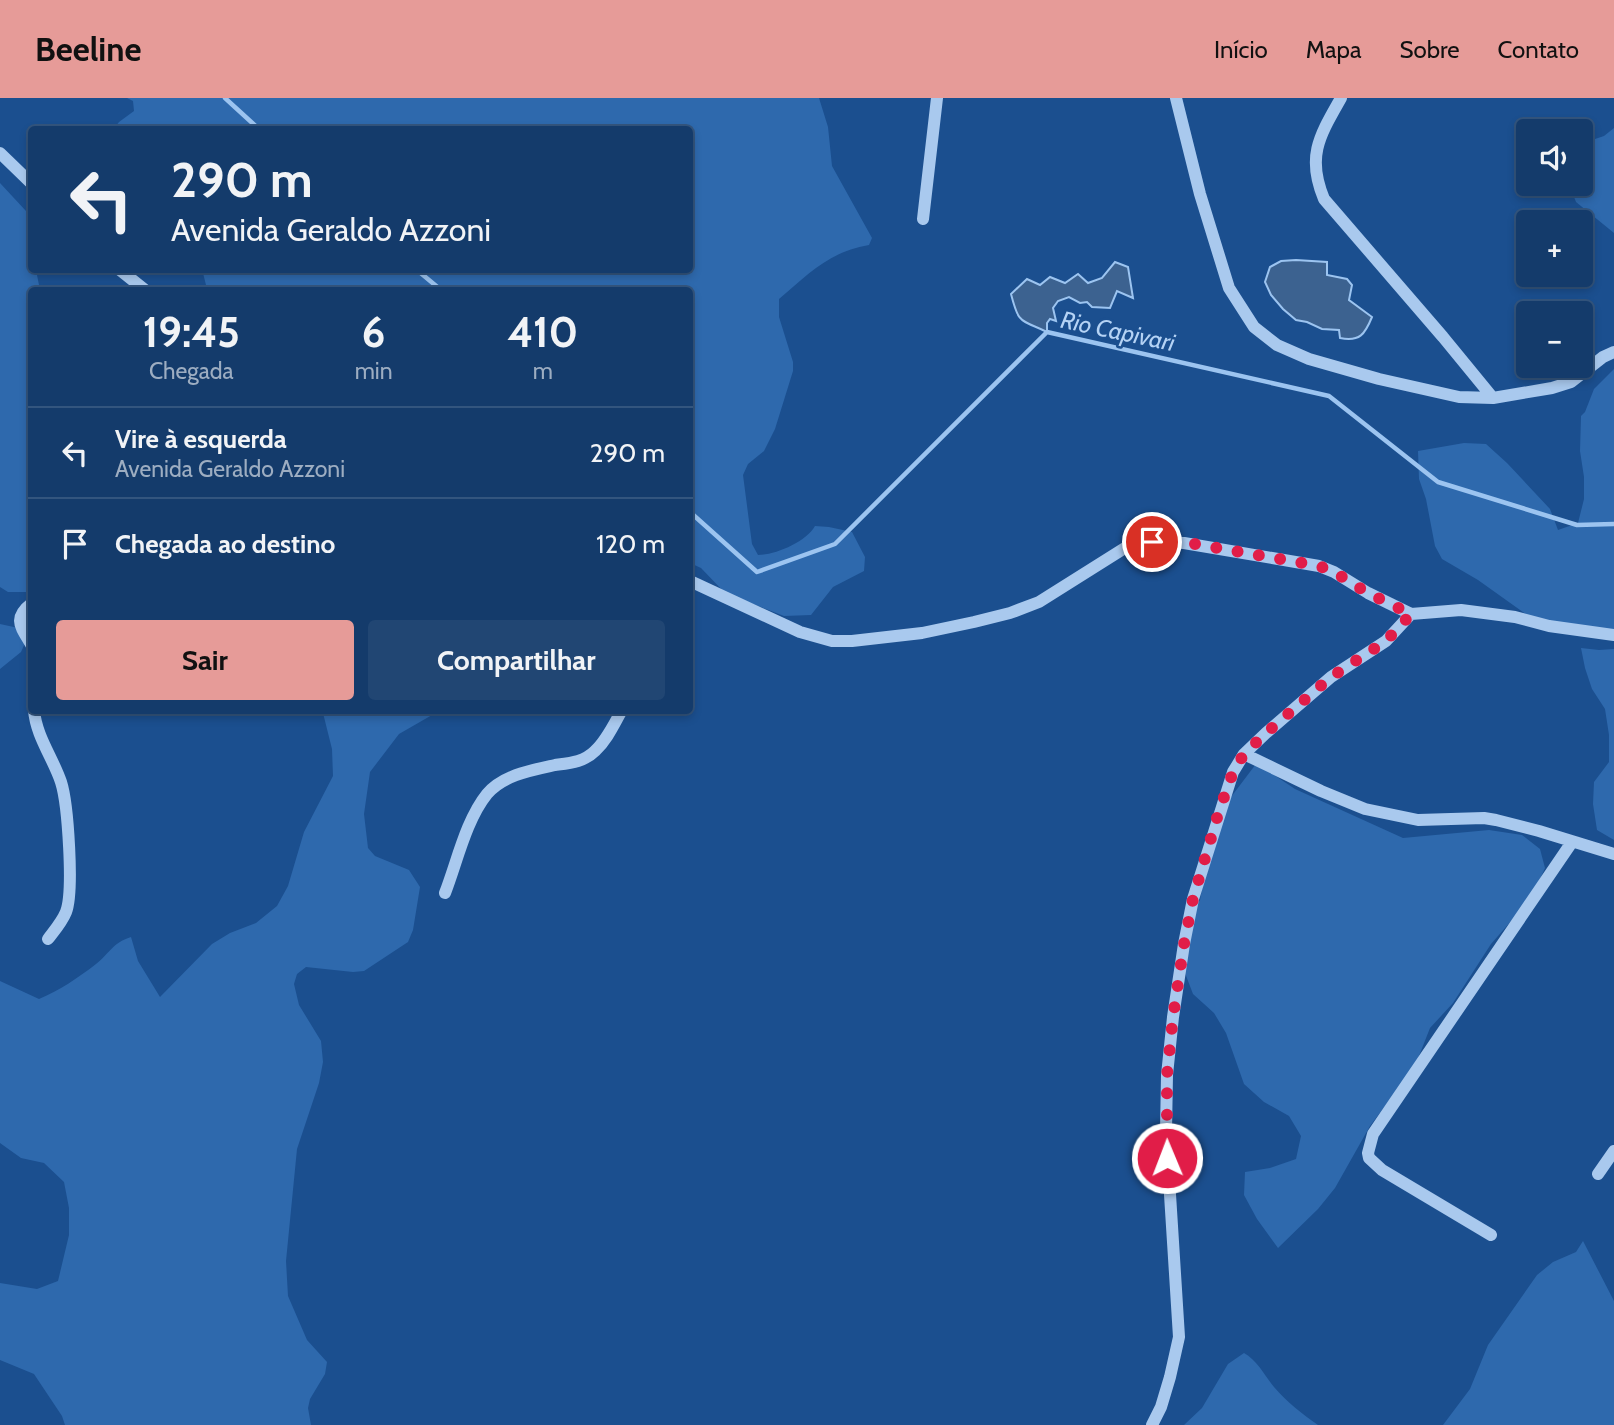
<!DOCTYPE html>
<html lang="pt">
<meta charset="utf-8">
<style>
:root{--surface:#143b6b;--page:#214673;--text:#f1f3f6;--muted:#9dadc1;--line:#33557e;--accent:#e69b98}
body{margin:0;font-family:Cabin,sans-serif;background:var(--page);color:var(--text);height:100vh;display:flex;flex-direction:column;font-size:26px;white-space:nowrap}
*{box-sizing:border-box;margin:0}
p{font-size:23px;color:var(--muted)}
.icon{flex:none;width:38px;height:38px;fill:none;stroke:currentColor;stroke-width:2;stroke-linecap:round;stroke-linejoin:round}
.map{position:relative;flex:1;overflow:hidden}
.side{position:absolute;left:28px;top:189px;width:665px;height:427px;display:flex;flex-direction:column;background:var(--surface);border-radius:7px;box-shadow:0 4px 10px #0003,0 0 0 2px var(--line)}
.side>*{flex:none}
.top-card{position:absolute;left:28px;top:28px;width:665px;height:147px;border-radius:7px;box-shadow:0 4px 10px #0003,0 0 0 2px var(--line);background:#143b6b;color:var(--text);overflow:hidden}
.controls{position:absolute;left:1516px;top:21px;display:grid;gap:14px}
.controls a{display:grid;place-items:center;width:77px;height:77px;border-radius:7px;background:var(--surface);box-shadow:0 4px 10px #0003,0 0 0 2px var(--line);font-size:35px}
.pin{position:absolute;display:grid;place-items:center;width:60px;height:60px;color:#fff;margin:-30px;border:4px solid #fff;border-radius:50%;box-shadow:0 2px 7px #0007}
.me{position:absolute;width:77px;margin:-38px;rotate:359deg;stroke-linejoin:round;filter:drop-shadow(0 0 5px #0008)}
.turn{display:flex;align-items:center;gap:24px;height:147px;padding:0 28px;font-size:32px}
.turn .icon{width:91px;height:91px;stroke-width:2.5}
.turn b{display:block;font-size:49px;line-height:60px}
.eta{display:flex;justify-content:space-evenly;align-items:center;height:119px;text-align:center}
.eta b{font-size:42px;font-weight:700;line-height:49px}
.button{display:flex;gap:14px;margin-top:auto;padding:14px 28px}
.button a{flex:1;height:80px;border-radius:7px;background:var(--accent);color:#111;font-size:28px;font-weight:700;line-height:80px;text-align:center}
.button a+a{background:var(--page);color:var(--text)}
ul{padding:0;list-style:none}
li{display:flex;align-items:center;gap:21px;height:91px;padding:0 28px;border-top:2px solid var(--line)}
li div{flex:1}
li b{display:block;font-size:26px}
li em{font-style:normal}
header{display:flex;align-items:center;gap:42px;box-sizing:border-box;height:98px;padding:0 35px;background:var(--accent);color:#111}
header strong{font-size:33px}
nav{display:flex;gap:38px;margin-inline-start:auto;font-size:24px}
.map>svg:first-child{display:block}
.green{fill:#2e69ad}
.water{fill:#3c6290;stroke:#9cc4f0;stroke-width:2}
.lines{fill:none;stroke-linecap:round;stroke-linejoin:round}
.stream{stroke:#9cc4f0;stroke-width:4.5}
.minor{stroke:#a9c9ee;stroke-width:12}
.route{stroke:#e11d48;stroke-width:12;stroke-dasharray:0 21.6}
.labels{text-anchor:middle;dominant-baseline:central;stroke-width:5;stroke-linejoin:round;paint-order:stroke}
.water-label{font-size:24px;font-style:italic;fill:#b5d3f5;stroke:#1b4f8f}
</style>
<header>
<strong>Beeline</strong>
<nav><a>Início</a><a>Mapa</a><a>Sobre</a><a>Contato</a></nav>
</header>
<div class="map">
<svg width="1614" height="1327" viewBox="0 0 1614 1327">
<rect width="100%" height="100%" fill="#1b4f8f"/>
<!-- green -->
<path class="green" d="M127 0H819L828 29 832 68 872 140 869 147C828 154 809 176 779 201V219L793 264V273L775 331 764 353 748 366 743 377 752 446 758 457C775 457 806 444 815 428L829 429 852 434 865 459 864 473 833 489 811 517 784 518 725 495 701 470 690 465V192H203L206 187 203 175 200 172H690V32H113L119 24 134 13 133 3Z
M1614 30V135L1576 104 1569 86H1580V46L1604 38Z
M0 85 26 113 31 146 32 172H36L40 192H32V489L26 494H8L0 489Z
M1614 271V540L1551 534 1478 482 1442 461 1435 448 1426 401 1419 381 1418 353 1464 345 1486 346 1507 365 1550 411 1558 432 1578 425 1584 401V379L1580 353 1581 318 1585 314 1594 291Z
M0 526 23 531 29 536 21 554 0 571Z
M1581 550 1599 552 1614 551V742L1597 732 1593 706 1594 684 1609 664V637L1605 611 1592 591 1585 570Z
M325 613H439L399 636 370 674 364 716 368 750 375 758 409 772 420 789 413 832 408 844 364 873 353 874 306 869 297 876 294 886 299 907 321 943 323 964 319 985 297 1051 286 1163 288 1198 307 1242 327 1264 325 1276 310 1301 308 1310 311 1327H65L62 1318 34 1276 0 1262V1185L37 1191 58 1183 69 1137V1110L64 1084 44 1065 21 1060 0 1045V883L39 901C60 892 78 880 96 866 110 855 112 845 131 839L138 863 160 899 212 846 230 835 256 825 277 808 288 788 304 734 333 678 332 651 323 615Z
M1259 662 1268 673 1295 691 1403 740 1489 732 1522 737 1540 751 1545 770 1532 799 1491 846 1453 905 1430 930 1415 968 1370 1028 1335 1090 1318 1111 1278 1150 1257 1121 1244 1097 1245 1074 1270 1070 1296 1061 1301 1038 1289 1018 1264 1004 1244 986 1226 935 1214 915 1193 896 1185 875 1186 822 1200 802 1212 740 1231 699Z
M1583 1143 1614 1203V1327H1443L1470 1291 1488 1247 1537 1177 1553 1164 1576 1154Z
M1244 1255C1257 1262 1265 1278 1274 1289 1287 1304 1302 1316 1318 1327H1184L1202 1310 1228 1266Z"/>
<!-- water -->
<path class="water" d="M1296 162 1327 164V177L1347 181 1352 187 1349 202 1372 219C1365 236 1360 244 1340 240L1339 232 1322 231 1307 224 1296 222 1283 211 1271 197 1265 184 1270 169 1281 163Z
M1115 164 1128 169 1133 200 1117 193 1110 210 1092 209 1087 204 1080 205 1069 199 1058 203 1053 210 1056 223 1050 221 1047 225V234C1020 221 1019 227 1011 196L1027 181 1040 187 1050 179 1065 185 1078 176 1088 185 1102 180Z"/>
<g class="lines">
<!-- stream -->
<path class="stream" d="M225 0 260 32
M417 172 441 192
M690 414 757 474 835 446 1047 234 1329 298 1438 384 1577 427 1614 426"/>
<!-- minor -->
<path class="minor" d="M1176 0 1200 96 1229 190 1254 229 1277 247 1309 261 1379 281 1459 299 1493 300 1552 290 1571 284 1603 259 1614 254
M1341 0C1320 37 1306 58 1324 101L1443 239 1493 300
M0 55 32 86
M923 121 937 0
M120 172 145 192
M690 483 800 534 832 543H852L922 535 974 524 1010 515 1039 504 1128 448 1152 444 1184 445 1319 468 1334 474 1368 495 1411 516
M32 505C11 521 22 530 32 548
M34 612C36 638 53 660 61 684 68 706 74 793 66 814 62 824 54 833 48 841
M1244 656 1321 693 1365 711 1418 722 1484 720 1496 722 1539 733 1614 756
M445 795C457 764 466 722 487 696 503 677 532 672 555 667 570 665 584 664 595 653 607 642 614 626 622 612
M1598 1076 1614 1053
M1491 1137 1382 1072 1369 1060 1368 1055 1373 1036 1572 744
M1152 1327 1161 1309 1170 1279 1179 1239 1166 1033 1167 977 1173 919 1184 846 1193 801 1233 674 1244 656 1266 635 1331 579 1386 543 1411 516 1461 512 1515 519 1549 528 1614 537"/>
</g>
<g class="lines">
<!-- route -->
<path class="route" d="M1152 444H1184L1319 468 1334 474 1368 495 1411 516 1386 543 1331 579 1266 635 1244 656 1233 674 1219 713 1193 801 1184 846 1173 919 1167 977V1060"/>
</g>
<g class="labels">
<!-- water labels -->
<g class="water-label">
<text transform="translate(1118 233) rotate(12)">Rio Capivari</text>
</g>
</g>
</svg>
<div class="controls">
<a><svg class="icon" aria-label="sound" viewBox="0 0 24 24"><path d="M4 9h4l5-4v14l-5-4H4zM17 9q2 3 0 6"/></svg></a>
<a>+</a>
<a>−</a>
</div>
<div class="pin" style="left:1152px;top:444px;background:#d93025"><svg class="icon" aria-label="arrive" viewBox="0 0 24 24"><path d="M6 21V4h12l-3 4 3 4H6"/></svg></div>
<svg class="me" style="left:1167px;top:1060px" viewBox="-20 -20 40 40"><circle r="17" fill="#e11d48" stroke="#fff" stroke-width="3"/><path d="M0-11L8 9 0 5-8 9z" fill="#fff"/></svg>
<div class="top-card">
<div class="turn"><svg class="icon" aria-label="left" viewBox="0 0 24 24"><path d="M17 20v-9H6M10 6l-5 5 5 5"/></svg><div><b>290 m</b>Avenida Geraldo Azzoni</div></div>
</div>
<section class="side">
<div class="eta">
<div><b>19:45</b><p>Chegada</p></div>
<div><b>6</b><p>min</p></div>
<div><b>410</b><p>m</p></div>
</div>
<ul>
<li><svg class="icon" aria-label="left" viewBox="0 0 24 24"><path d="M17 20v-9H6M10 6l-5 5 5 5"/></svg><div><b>Vire à esquerda</b><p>Avenida Geraldo Azzoni</p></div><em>290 m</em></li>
<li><svg class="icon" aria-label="arrive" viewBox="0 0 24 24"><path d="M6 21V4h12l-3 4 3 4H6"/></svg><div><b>Chegada ao destino</b></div><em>120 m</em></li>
</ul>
<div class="button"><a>Sair</a><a>Compartilhar</a></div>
</section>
</div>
